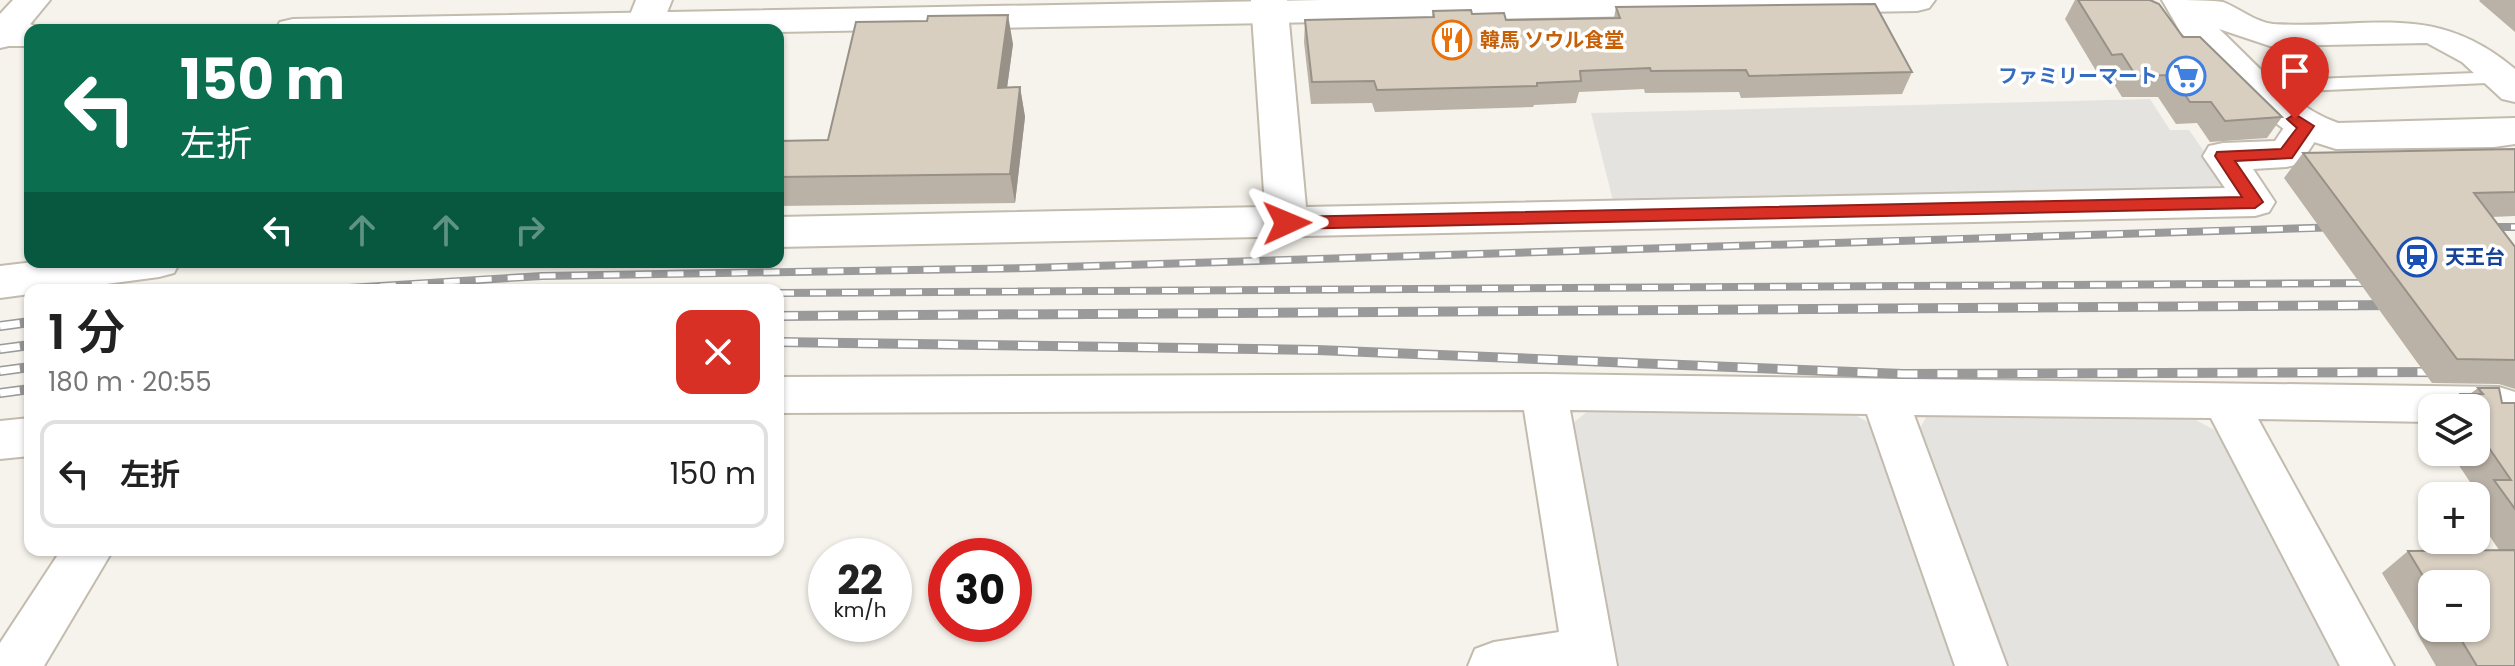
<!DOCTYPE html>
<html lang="ja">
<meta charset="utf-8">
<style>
:root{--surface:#fff;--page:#f6f6f6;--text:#222;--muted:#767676;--line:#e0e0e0}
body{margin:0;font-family:Poppins,"Noto Sans JP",sans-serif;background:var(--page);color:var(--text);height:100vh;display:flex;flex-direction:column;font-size:30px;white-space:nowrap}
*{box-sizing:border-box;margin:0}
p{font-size:26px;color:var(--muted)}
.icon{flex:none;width:44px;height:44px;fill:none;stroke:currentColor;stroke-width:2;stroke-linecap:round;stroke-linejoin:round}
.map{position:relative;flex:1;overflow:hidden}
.sheet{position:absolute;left:24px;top:284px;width:760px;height:272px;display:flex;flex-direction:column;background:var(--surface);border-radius:16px;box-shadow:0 2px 6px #0004}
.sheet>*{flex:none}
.hud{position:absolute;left:24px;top:24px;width:760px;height:244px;border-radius:16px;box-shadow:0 2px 6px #0004;background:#0b6e4f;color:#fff;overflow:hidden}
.buttons{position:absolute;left:2418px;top:394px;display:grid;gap:16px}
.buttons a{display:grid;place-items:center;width:72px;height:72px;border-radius:16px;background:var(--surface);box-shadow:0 2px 6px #0004;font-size:40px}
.speed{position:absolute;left:808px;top:538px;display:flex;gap:16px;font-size:40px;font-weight:700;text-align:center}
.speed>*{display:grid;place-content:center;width:104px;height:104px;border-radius:50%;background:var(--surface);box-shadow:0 2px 6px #0004;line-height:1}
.speed small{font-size:20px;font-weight:400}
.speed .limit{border:12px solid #d22;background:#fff;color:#111}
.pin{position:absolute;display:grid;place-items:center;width:68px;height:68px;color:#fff;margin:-82px -34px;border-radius:50% 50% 50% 0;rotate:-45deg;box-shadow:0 0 8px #0007}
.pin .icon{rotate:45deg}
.me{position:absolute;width:88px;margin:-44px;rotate:89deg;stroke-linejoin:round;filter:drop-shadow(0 0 6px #0008)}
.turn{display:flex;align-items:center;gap:28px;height:168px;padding:0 24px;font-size:36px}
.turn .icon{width:104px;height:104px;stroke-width:2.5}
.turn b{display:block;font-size:56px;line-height:68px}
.lanes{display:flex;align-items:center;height:76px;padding:0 24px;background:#0003;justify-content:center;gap:40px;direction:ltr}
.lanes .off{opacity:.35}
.round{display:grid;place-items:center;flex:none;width:84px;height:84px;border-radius:16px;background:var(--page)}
.summary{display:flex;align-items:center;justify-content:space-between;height:136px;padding:0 24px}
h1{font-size:48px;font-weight:600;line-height:60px}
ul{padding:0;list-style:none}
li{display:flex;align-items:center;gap:24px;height:108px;margin:0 16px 12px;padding:0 8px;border:4px solid var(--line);border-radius:16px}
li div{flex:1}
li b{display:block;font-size:30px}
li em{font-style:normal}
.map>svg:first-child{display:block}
.parking{fill:#e5e3e0}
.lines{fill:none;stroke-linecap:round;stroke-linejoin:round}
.service-casing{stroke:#c2bbae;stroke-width:4}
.minor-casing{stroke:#c2bbae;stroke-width:4}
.tertiary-casing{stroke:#c2bbae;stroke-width:4}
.service{fill:#fff;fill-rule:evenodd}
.minor{fill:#fff;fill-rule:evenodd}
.tertiary{fill:#fff;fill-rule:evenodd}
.rail-far1-casing{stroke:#9a9a9a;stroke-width:8}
.rail-casing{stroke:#9a9a9a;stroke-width:10}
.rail-far1{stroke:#fff;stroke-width:5;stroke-dasharray:16;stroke-linecap:butt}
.rail{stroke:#fff;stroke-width:7;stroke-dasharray:20;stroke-linecap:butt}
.wall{fill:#bab2a6;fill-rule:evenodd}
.shaded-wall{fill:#979187}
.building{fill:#d8cfc1;stroke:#979187;stroke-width:2}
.route{fill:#d93025;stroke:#8d1f18;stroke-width:2}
.labels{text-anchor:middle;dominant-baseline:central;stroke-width:7;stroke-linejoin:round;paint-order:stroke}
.food-label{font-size:20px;font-weight:bold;fill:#c56008;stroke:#fff;text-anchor:start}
.shop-label{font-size:20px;font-weight:bold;fill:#366cbe;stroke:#fff;text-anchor:end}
.transit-label{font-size:20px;font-weight:bold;fill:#164399;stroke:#fff;text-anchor:start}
</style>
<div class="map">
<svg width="2515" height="666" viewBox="0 0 2515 666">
<rect width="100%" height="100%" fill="#f6f3ec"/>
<!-- parking -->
<path class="parking" d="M2150 99 2170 130H2189L2229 187 1614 205 1591 113Z
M1588 411 1851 413 1872 424 1953 666H1615L1573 423Z
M1928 414 2194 419 2218 432 2344 666H2004L1919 430Z"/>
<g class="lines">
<!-- service casing -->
<g class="service-casing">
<path id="service" d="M2503 72 2510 74 2512 78 2510 82 2258 93 2249 87 2258 81Z"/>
</g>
<!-- minor casing -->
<g class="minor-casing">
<path id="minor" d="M13 0H50L13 45 0 48V14Z
M636 0H672L660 30H624Z
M1251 0H1287L1306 207 2225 188 2203 156 2209 146 2223 143 2275 141C2289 121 2292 109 2320 117L2325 126 2300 164 2286 167 2253 169 2275 202 2269 212 2255 216 778 247V217L1265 207Z
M34 262H180L174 273 159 277 61 290H30V294L0 298V266Z
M1544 374 2499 387 2515 392V418L2499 423H2476V408H2432V422L2258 419 2394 666H2340L2211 418 1914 415 2007 666H1955L1867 414 1570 410 1617 666H1468L1475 649 1494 642 1559 632 1524 410 778 413V377Z
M30 418V456L0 459V421Z
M61 550H113L44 666H0V643Z"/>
</g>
<!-- tertiary casing -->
<g class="tertiary-casing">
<path id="tertiary" d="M1322 0H1935L1929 8 1917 11 778 32 275 30 280 22 293 19Z
M2162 0C2180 0 2207 0 2223 2 2239 8 2255 22 2273 24 2370 30 2433 0 2515 69V102L2502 99 2462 62 2427 43 2270 46 2219 29C2255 62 2291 107 2338 123L2515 118V144L2494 147 2336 149 2292 135 2269 118 2181 33Z
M0 24H30L45 30H30V46H0Z"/>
</g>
<!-- service -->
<use href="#service" class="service"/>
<!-- minor -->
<use href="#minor" class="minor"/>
<!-- tertiary -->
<use href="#tertiary" class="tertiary"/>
<!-- rail-far1 casing -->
<g class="rail-far1-casing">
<path id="rail-far1" d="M2479 227H2515
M316 290 542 276 1029 268 2343 227
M778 293 2383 283"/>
</g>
<!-- rail casing -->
<g class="rail-casing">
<path id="rail" d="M778 316 2398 305
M0 326 30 322
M778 342 1317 350 1903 374 2447 372
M0 349 30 345
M0 371 30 367
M0 393 30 389"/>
</g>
<!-- rail-far1 -->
<use href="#rail-far1" class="rail-far1"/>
<!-- rail -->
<use href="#rail" class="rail"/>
</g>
<!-- wall -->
<path class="wall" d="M2075 0H2150L2183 37 2282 117 2267 138 2210 142 2197 123 2176 124 2158 97H2122L2109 76H2099L2065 19Z
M2480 0H2515V32L2479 1Z
M1616 7 1912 72 1902 94 1741 98 1739 92 1645 93 1644 89 1579 92 1576 103 1534 105 1533 107 1375 112 1372 103 1311 104 1304 42 1305 20 1432 17 1433 11 1472 14 1506 20 1614 18Z
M927 21 1013 44 1007 88 1020 87 1025 117 1015 203 778 206V141L828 140Z
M2515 149V216L2492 217 2515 247V389L2499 384 2432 383 2284 178 2303 153Z
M2478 388 2502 403H2515V666H2436L2382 573 2408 551 2499 550 2476 516V496L2478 494 2450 452H2476V408H2445L2460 394H2470ZM2432 584 2476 628H2432Z"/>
<!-- shaded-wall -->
<path class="shaded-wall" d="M1008 15 1013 44 1003 117 998 88Z
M1020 87 1025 117 1015 203 1010 174Z"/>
<!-- building -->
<path class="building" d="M2078 0H2150L2159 4 2183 37H2200L2282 117 2225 121 2211 102H2190L2171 75 2136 76 2122 54 2112 55Z
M1875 4 1912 72 1749 76 1746 70 1651 71 1650 68 1580 71 1581 81 1537 83V86L1377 90 1374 81 1312 82 1305 20 1434 17 1433 11 1471 10 1472 14 1504 13 1506 20 1620 18 1616 7Z
M1008 15 998 88 1020 87 1010 174 778 177V141L828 140 856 22 927 21 928 16Z
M712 28V30H638Z
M2515 149V192L2474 193 2515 247V360L2457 359 2303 153Z
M2478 388H2499L2502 403H2515V509L2494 480H2511L2476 429V408H2461L2457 402 2460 394H2483Z
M2515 550V666H2477L2454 628H2476V584H2432V591L2408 551Z"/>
<!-- route -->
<path class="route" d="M2295 114 2314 126 2292 158 2235 161 2263 202 2255 208 1287 229 1278 223 1287 217 2242 197 2215 156 2217 152 2281 149 2297 128 2287 119Z"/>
<!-- icons -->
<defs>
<g id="restaurant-ring" transform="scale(2)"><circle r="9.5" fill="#fff" stroke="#e8710a" stroke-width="1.5"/><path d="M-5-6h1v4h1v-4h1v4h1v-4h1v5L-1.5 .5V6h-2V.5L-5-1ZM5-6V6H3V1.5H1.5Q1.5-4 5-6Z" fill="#e8710a"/></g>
<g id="supermarket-ring" transform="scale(2)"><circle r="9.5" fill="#fff" stroke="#3f7fe0" stroke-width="1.5"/><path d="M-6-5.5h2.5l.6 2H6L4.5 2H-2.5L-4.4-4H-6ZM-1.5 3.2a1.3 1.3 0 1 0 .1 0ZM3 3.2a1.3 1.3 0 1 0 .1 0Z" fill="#3f7fe0"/></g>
<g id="station-ring" transform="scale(2)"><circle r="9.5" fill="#fff" stroke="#1a4fb4" stroke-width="1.5"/><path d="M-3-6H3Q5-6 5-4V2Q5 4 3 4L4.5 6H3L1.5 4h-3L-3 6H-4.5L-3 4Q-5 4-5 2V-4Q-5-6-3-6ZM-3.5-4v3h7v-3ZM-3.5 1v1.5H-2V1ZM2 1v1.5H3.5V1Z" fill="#1a4fb4"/></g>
</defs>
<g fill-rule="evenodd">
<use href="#restaurant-ring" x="1452" y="40"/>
<use href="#supermarket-ring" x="2186" y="76"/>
<use href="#station-ring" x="2417" y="257"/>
</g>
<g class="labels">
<!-- food labels -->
<g class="food-label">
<text x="1480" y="40">韓馬 ソウル食堂</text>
</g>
<!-- shop labels -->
<g class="shop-label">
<text x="2158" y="76">ファミリーマート</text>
</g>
<!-- transit labels -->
<g class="transit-label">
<text x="2445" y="257">天王台</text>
</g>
</g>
</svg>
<div class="buttons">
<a><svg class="icon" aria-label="layers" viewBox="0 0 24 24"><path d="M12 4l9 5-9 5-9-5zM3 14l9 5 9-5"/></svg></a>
<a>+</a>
<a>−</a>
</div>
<div class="speed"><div>22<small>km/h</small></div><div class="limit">30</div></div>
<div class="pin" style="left:2295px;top:119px;background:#d93025"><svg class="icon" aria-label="arrive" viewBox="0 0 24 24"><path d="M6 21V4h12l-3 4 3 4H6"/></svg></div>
<svg class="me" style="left:1287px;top:223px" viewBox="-20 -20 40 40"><path d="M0-17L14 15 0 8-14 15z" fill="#d93025" stroke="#fff" stroke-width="4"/></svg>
<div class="hud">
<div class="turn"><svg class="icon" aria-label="left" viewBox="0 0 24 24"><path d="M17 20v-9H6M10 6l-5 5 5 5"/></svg><div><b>150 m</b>左折</div></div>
<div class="lanes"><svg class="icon" aria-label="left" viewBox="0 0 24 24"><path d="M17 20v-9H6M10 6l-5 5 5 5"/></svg><svg class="icon off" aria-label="ahead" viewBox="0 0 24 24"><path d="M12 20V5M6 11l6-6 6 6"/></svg><svg class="icon off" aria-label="ahead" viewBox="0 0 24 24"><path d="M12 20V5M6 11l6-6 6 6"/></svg><svg class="icon off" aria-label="right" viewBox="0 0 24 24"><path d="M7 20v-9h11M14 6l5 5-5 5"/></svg></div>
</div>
<section class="sheet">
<div class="summary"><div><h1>1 分</h1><p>180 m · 20:55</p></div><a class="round" style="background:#d93025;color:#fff"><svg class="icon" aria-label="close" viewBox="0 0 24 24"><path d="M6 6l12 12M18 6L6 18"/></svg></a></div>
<ul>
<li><svg class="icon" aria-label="left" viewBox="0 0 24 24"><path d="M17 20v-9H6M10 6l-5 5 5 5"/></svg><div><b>左折</b></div><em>150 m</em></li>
</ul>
</section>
</div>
